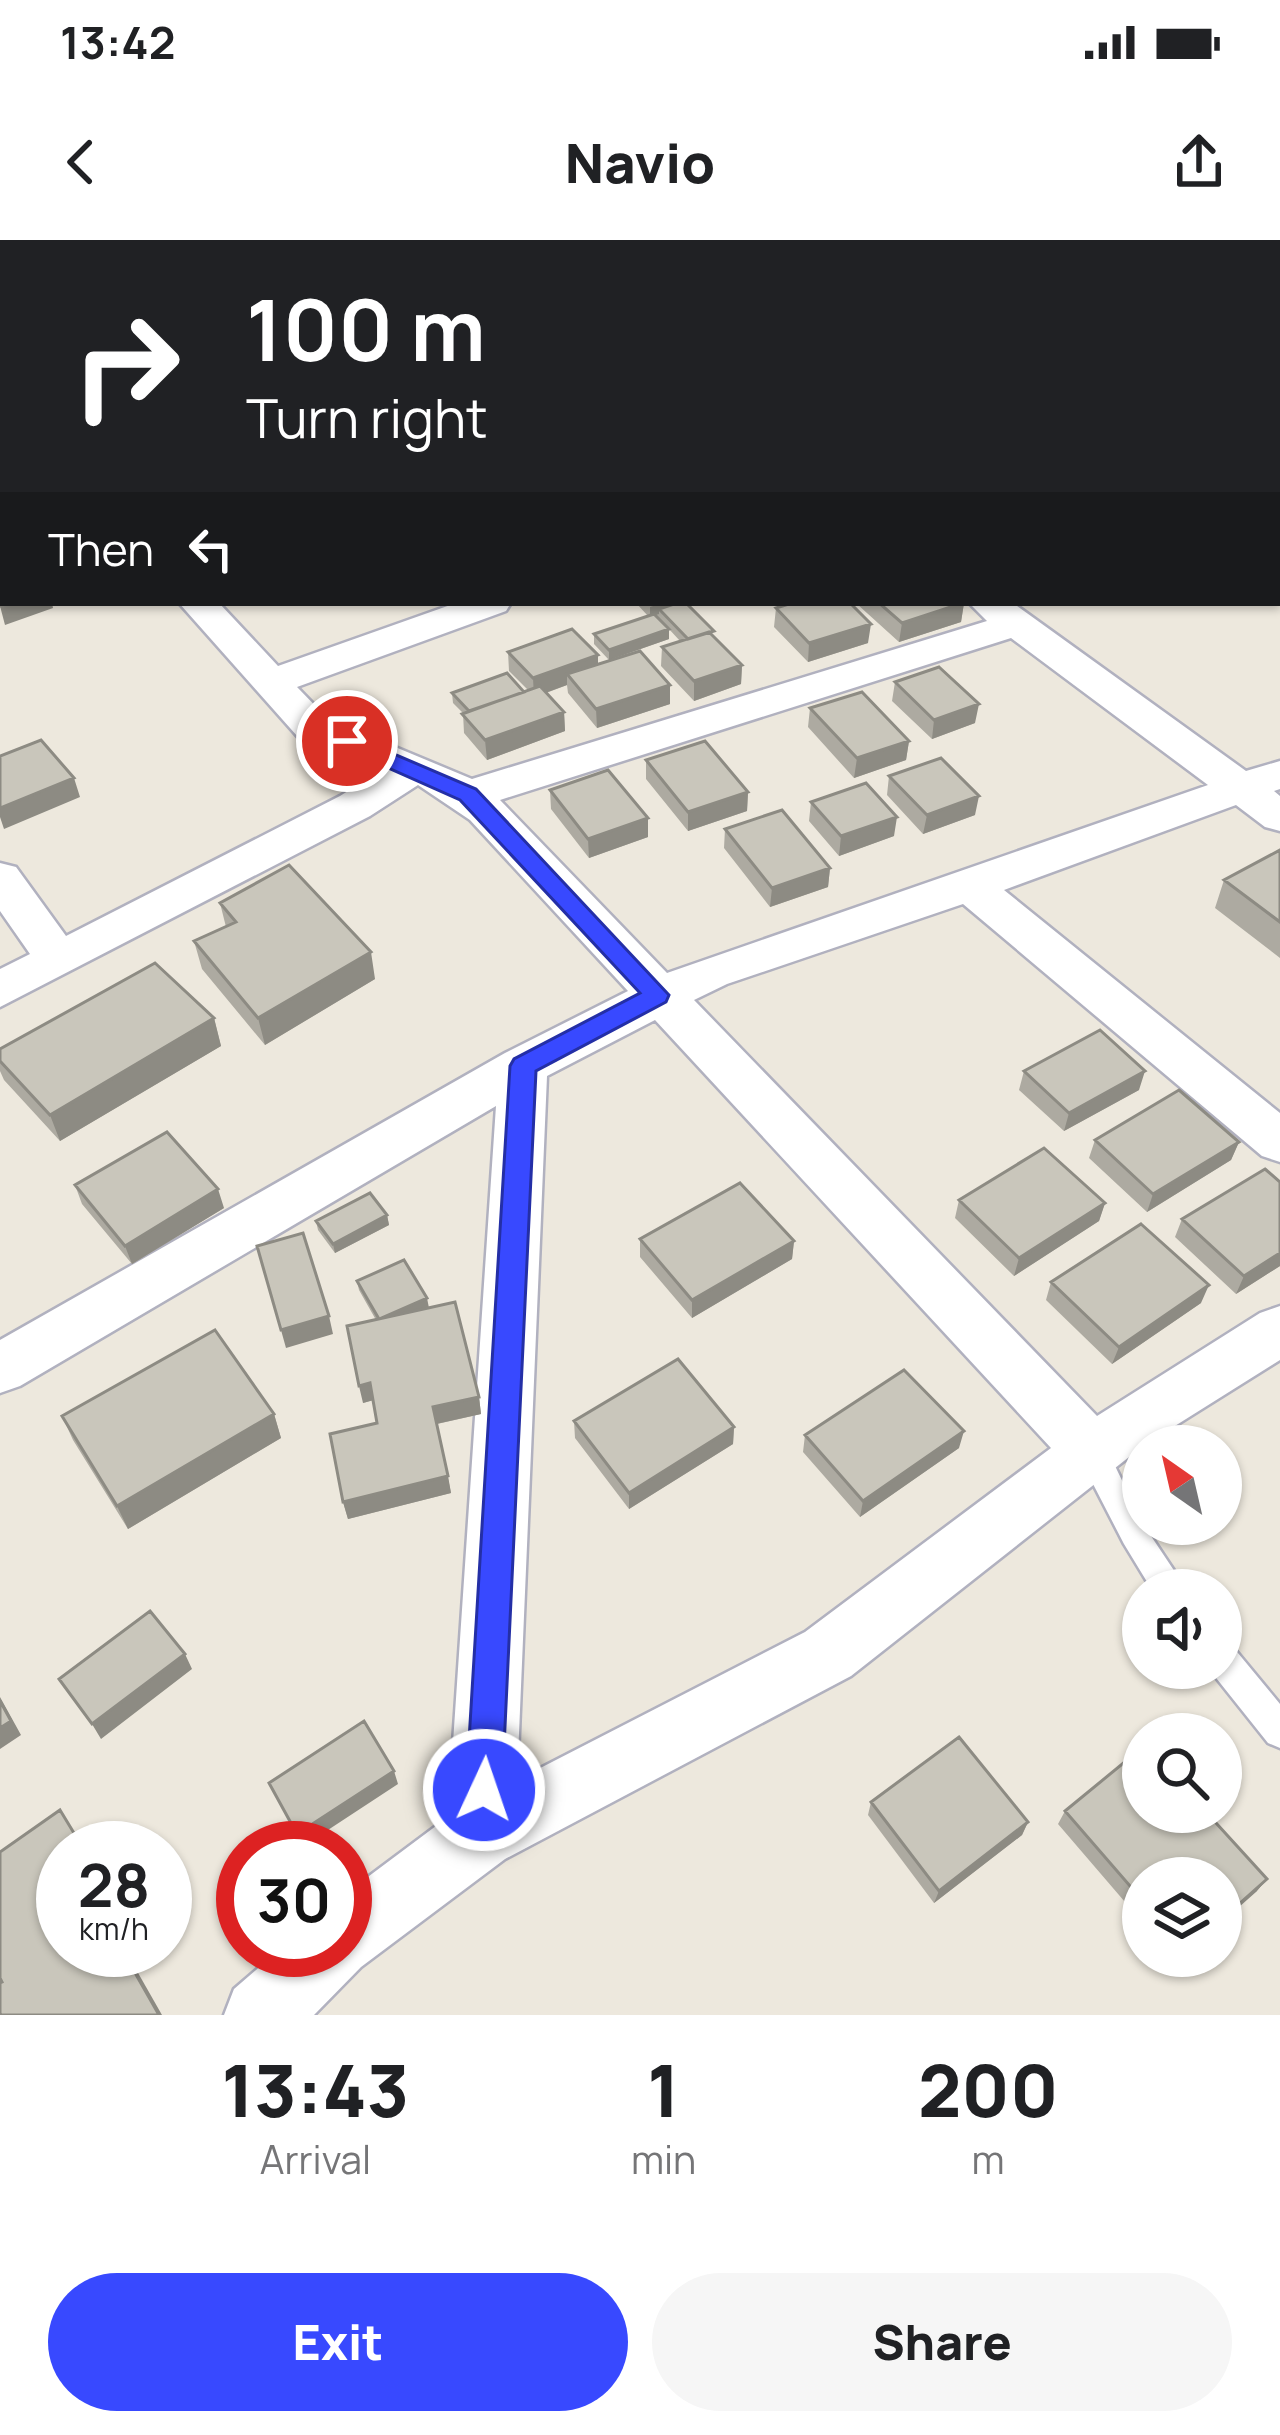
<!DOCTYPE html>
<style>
:root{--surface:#fff;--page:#f6f6f6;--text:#202124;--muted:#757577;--accent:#3849ff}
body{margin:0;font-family:Manrope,sans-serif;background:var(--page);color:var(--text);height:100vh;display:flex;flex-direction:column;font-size:45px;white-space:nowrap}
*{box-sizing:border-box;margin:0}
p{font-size:39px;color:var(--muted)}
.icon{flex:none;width:66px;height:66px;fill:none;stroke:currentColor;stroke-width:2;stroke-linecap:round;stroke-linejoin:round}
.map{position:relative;height:1775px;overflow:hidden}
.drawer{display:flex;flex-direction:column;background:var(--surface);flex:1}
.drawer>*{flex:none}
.hud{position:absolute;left:0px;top:0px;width:1281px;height:366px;box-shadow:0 3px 9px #0004;background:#202124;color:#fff;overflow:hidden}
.needle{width:78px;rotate:326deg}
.fabs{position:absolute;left:1122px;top:1185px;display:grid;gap:24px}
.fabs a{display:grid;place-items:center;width:120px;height:120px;border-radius:50%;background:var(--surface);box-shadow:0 3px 9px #0004;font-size:60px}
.speed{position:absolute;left:36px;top:1581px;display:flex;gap:24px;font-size:60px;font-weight:700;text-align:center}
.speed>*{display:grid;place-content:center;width:156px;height:156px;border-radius:50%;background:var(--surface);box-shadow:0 3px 9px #0004;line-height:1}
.speed small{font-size:30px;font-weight:400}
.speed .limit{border:18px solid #d22;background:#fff;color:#111}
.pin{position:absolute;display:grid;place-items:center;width:102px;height:102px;color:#fff;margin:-51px;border:6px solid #fff;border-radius:50%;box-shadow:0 3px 12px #0007}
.me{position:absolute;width:132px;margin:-66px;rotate:3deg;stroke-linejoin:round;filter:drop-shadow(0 0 9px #0008)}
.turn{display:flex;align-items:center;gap:42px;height:252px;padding:0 48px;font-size:54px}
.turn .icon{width:156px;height:156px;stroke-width:2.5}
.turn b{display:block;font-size:84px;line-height:102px}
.then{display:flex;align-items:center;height:114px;padding:0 48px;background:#0003;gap:24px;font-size:45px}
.eta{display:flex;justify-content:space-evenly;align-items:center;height:204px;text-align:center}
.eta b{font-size:72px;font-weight:800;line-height:84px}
.cta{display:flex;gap:24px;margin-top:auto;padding:24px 48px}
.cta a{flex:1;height:138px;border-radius:72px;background:var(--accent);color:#fff;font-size:48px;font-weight:800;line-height:138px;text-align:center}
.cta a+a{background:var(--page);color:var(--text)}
.status{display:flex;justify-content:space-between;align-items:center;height:84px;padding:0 60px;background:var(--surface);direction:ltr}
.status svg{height:33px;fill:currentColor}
header{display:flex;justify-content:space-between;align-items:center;height:156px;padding:0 48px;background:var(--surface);font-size:54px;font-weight:800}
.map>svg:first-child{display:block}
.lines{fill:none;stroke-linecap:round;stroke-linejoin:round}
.service-casing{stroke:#b1b1bf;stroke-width:5}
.minor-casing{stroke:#b1b1bf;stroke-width:5}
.tertiary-casing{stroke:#b1b1bf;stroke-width:4}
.primary-casing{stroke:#c8c8c8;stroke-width:4}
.service{fill:#fff;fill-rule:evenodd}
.minor{fill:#fff;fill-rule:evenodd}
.tertiary{fill:#fff;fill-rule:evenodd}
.primary{fill:#f6e159;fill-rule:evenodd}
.wall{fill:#adaaa1}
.shaded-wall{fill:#8d8b83}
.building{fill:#c9c6bb;stroke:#8d8b83;stroke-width:3}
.route{fill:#3849ff;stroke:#242fa6;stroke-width:3}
</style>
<div class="status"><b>13:42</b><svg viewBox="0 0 49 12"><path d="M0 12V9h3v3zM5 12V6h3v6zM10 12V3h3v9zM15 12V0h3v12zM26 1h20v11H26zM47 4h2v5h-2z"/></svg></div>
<header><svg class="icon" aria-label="back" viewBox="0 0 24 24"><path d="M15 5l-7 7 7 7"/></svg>Navio<svg class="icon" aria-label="share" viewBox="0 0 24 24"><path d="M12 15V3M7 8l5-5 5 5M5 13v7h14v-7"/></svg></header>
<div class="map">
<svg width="1280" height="1775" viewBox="0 0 1280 1775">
<rect width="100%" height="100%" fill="#ede8dd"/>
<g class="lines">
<!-- service casing -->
<g class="service-casing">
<path id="service" d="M1092 1197 1103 1201 1143 1284 1187 1350H1152L1124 1304 1076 1211 1081 1201Z
M1221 1402 1233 1407 1280 1464V1508L1268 1503 1209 1429 1221 1428Z"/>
</g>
<!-- minor casing -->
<g class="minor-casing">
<path id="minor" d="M28 0H59L61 3H30Z
M767 0H794L796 3H766Z
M1082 0H1115L1117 3H1084Z
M1278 111 1280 112V133L1278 132Z
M179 363H219L278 426 456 363H511L506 371 297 447 328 479 472 539 987 381 969 363H1013L1246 531 1280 521V549L1274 551 1280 556V591L1265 587 1236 565 1004 650 1280 873V922L1262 916 963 664 727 744 694 760 1097 1176 1260 1073 1280 1066V1120L1143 1206 851 1436 505 1619 361 1727 314 1775H224L234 1749 279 1710H345V1654L448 1577 496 866 20 1146 0 1153V1100L505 813 628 751 470 580 418 545 370 576 0 767V729L30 714 0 671V623L16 627 66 696 340 556 381 530 298 497ZM1011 398 1208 545 667 733 500 560ZM655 780 1051 1208 805 1392 517 1540 547 836Z"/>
</g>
<!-- tertiary casing -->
<g class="tertiary-casing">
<path id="tertiary" d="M183 0H226L181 3Z
M0 83H3L0 109Z"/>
</g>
<!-- primary casing -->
<g class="primary-casing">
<path id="primary" d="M641 0H688L639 3Z
M761 0H807L759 3Z
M0 214H3V242H0Z"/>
</g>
<!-- service -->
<use href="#service" class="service"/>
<!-- minor -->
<use href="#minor" class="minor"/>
<!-- tertiary -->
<use href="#tertiary" class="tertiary"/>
<!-- primary -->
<use href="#primary" class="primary"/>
</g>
<!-- wall -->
<path class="wall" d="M571 0H646L635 3H575Z
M1164 0H1266V3H1170Z
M636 363H686L714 397 742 425 741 444 694 461 661 426 662 407 680 401 669 389V399L609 420 594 404V394L648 376Z
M964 363 961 382 899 402 857 364Z
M776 368 868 403 808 422 774 387Z
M508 412 598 415V424L670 464 597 488 568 453 567 445 546 453 564 472 565 491 487 520 464 493 463 473 453 463 452 453 528 450 509 431Z
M895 442 975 483 932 499 892 461Z
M810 468 909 501 906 520 854 538 808 487Z
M646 520 748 552 747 571 688 591 646 539Z
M889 536 975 575 923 594 887 555Z
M550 550 648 597 589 618 551 569Z
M811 562 894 596 839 616 809 581Z
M725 589 830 628 828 647 770 667 724 608Z
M1280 610V718L1215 668 1224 640Z
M220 663 375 739 265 805 202 729 194 701 226 687Z
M214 778 221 806 60 901 4 840 0 831V809Z
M1024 831 1139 850 1064 891 1019 850Z
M1095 900 1239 902 1231 920 1147 972 1089 918Z
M1280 942V1026L1236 1054 1175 997 1182 979Z
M75 945 224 968 132 1024 82 964Z
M959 960 1105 963 1099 981 1014 1036 955 978Z
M387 975 389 985 335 1013 318 990 316 981Z
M640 999 794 1001 792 1019 692 1078 640 1017Z
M357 1041 428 1068 479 1157 481 1174 437 1184 451 1253 348 1279 343 1262 377 1183 373 1160 363 1163 376 1080 359 1050Z
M1051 1042 1201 1063 1112 1124 1046 1060Z
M274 1174 281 1198 128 1289 73 1200 62 1176Z
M574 1181 734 1187 733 1204 629 1269 575 1198Z
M805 1195 959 1208 860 1277 803 1212Z
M871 1562 1028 1582 1022 1595 934 1663 868 1575Z
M1065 1571 1267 1639 1256 1652 1143 1638V1683L1058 1584Z"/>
<!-- shaded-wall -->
<path class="shaded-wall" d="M90 0H136L137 3H91Z
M334 0H350V3H327Z
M591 0H646L635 3H591Z
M1246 0H1266V3H1236Z
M3 44V64L0 65V45Z
M7 363H52L53 368 5 385 0 366Z
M663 363H684L659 369V374L650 377V367Z
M964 363 961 382 899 402 902 383Z
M871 384 868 403 808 422 809 403Z
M669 389V399L609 420V410Z
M598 415V434H567V445L534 457 533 438Z
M742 425 741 444 694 461V441Z
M670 445V464L597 488 596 469Z
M979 464 975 483 932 499 934 480Z
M564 472 565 491 487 520 485 500Z
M909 501 906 520 854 538 857 518Z
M74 538 80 557 4 589 0 577V568Z
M748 552 747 571 688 591V572Z
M979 556 975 575 923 594 927 575Z
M897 577 894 596 839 616 841 596Z
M648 578V597L589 618 588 599Z
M830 628 828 647 770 667 772 648Z
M371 712 375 739 265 805 258 778Z
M214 778 221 806 60 901 50 875Z
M1145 831 1139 850 1064 891 1069 873Z
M1239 902 1231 920 1147 972 1153 954Z
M218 949 224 968 132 1024 125 1006Z
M1105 963 1099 981 1014 1036 1019 1018Z
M387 975 389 985 335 1013 333 1004Z
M794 1001 792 1019 692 1078V1060Z
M1280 1013V1026L1236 1054 1244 1036Z
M1209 1045 1201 1063 1112 1124 1119 1107Z
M427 1058 429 1068 380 1080Z
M329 1076 333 1094 286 1108 281 1090Z
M370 1143 374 1160 363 1163 359 1146Z
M479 1157 481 1174 436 1184 433 1167Z
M274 1174 281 1198 128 1289 117 1266Z
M734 1187 733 1204 629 1269V1253Z
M964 1191 959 1208 860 1277 863 1261Z
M448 1236 451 1253 348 1279 343 1262Z
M185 1414 192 1429 101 1499 92 1484Z
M0 1457 21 1495 0 1509Z
M394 1531 398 1544 302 1607 297 1594Z
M1028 1582 1022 1595 934 1663 939 1651Z
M1267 1639 1256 1652 1221 1683V1680Z
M122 1710H125L162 1775H159Z"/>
<!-- building -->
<path class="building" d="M247 0H334L327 3H253Z
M471 0H554L547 3H478Z
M853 0H891L896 3 846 2Z
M911 0H957L963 3H916Z
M1007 0H1046L1051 3H997Z
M1201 0H1246L1236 3H1206Z
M1 8 3 9V44L0 45Z
M0 293 3 297V363H7L0 366Z
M677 363H686L714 391 688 399 659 369Z
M792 363H850L871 384 809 403 776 368Z
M879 363H963L902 383Z
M654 374 669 389 609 410 594 394Z
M572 389 598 415 533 438 508 412Z
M709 392 742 425 694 441 662 407Z
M640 411 670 445 596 469 567 434Z
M939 427 979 464 934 480 895 442Z
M507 433 524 452 469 471 452 453Z
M540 446 564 472 485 500 462 474Z
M862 452 909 501 857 518 810 468Z
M41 500 74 538 0 568V516Z
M705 501 748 552 688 572 646 520Z
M941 518 979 556 927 575 889 536Z
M608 530 648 578 588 599 550 550Z
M866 543 897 577 841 596 811 562Z
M782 570 830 628 772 648 725 589Z
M1280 610V682L1224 640Z
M289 625 371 712 258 778 194 701 236 682 220 663Z
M155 723 214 778 50 875 0 821V809Z
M1100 790 1145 831 1069 873 1024 831Z
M1179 850 1239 902 1153 954 1095 900Z
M167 892 218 949 125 1006 75 945Z
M1044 908 1105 963 1019 1018 959 960Z
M1265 929 1280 942V1013L1244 1036 1182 979Z
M740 943 794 1001 692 1060 640 999Z
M370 953 387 975 333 1004 316 981Z
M1141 984 1209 1045 1119 1107 1051 1042Z
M303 993 329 1076 281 1090 257 1006Z
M404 1020 427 1058 379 1079 357 1041Z
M455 1062 479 1157 433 1167 448 1236 343 1262 330 1194 377 1183 370 1143 359 1146 347 1086Z
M215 1090 274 1174 117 1266 62 1176Z
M678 1119 734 1187 629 1253 574 1181Z
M904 1130 964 1191 863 1261 805 1195Z
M150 1371 185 1414 92 1484 59 1439Z
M0 1461 11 1481 0 1488Z
M364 1481 394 1531 297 1594 269 1543Z
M959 1497 1028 1582 939 1651 871 1562Z
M1143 1507V1572H1206L1267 1639 1221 1680V1638H1143V1661L1065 1571Z
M60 1570 83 1608H63V1710H122L159 1775H1L0 1773V1743L2 1742 0 1738V1612Z"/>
<!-- route -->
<path class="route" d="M347 494 476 549 669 755 666 762 536 831 502 1550 496 1563 484 1568 471 1563 466 1550 510 826 514 819 640 753 460 560 339 506V496Z"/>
</svg>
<div class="fabs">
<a><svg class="needle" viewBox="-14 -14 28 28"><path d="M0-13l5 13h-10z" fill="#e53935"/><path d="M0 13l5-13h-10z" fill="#757577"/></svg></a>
<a><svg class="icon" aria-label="sound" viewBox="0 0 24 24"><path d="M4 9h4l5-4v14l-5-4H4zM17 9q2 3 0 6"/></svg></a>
<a><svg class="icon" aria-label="search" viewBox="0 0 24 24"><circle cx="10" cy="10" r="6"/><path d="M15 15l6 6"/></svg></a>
<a><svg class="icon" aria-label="layers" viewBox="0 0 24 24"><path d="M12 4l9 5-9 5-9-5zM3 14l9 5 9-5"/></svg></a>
</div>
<div class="speed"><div>28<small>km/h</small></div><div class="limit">30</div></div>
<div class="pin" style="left:347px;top:501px;background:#d93025"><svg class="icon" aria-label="arrive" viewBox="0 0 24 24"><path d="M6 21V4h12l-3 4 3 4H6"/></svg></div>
<svg class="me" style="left:484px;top:1550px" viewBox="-20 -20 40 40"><circle r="17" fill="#3849ff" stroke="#fff" stroke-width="3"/><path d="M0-11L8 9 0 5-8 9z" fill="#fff"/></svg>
<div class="hud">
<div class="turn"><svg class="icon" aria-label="right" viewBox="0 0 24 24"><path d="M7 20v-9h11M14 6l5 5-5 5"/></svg><div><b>100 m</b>Turn right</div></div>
<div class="then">Then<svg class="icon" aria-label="left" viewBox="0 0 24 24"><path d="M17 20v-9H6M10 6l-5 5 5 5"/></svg></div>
</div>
</div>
<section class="drawer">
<div class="eta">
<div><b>13:43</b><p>Arrival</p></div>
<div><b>1</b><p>min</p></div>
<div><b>200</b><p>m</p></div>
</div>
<div class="cta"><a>Exit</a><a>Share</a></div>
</section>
